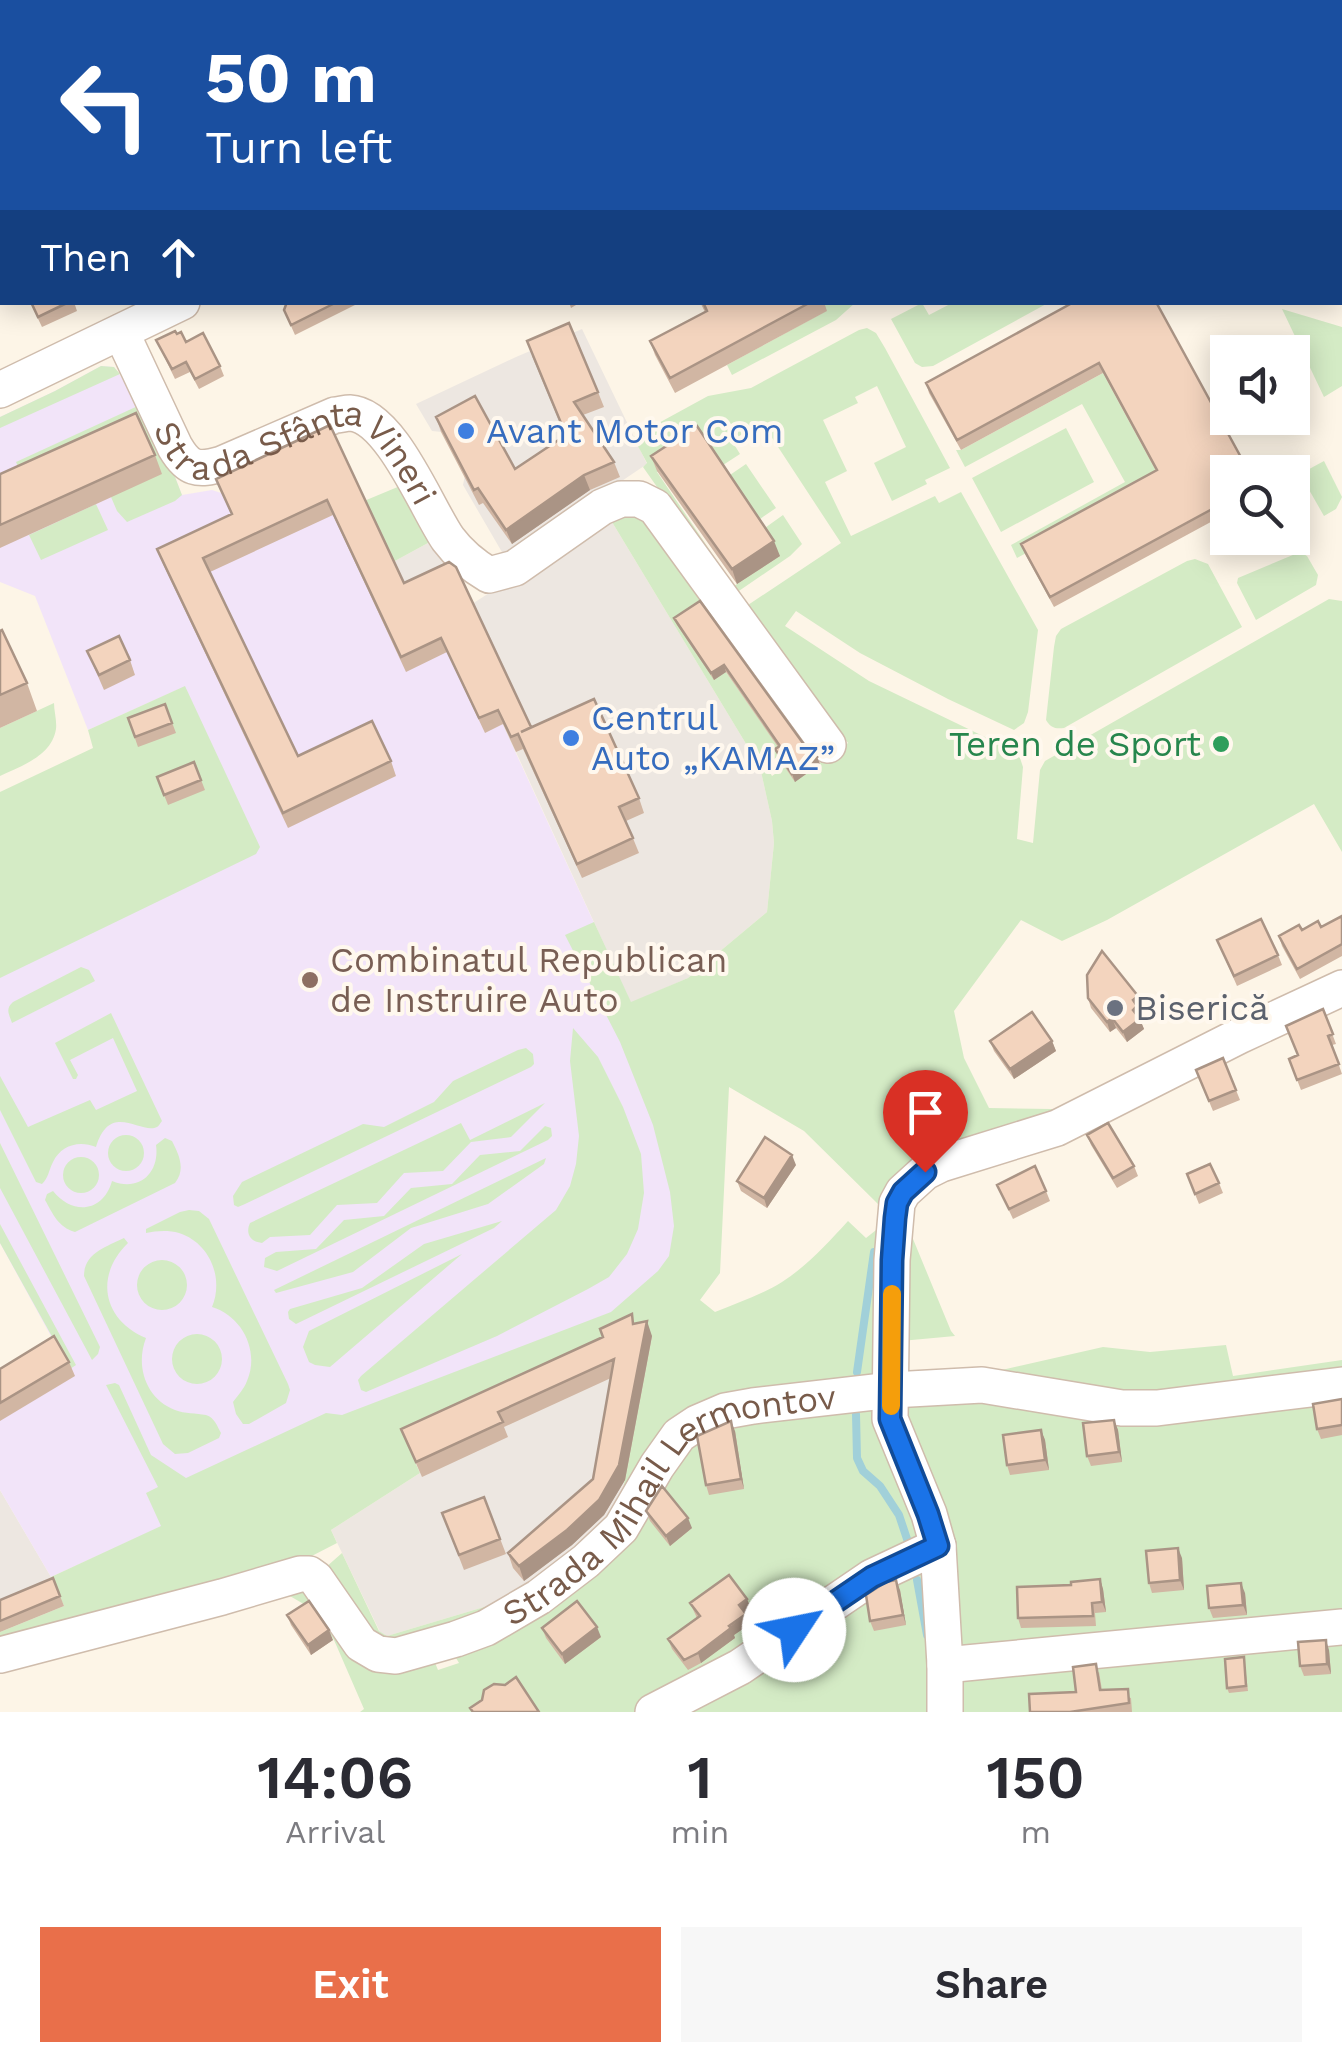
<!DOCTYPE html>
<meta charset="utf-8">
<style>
:root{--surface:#fff;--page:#f7f7f7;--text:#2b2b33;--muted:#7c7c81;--accent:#e96f4a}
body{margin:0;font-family:"Work Sans",sans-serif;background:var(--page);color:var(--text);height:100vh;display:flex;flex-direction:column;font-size:38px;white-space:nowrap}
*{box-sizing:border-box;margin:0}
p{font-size:32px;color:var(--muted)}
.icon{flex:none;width:55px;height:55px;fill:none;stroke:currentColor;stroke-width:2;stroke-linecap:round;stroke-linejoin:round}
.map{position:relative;height:1712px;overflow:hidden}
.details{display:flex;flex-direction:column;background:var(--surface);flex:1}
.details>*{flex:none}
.guide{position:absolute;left:0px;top:0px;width:1342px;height:305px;box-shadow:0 5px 25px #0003;background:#1a4fa0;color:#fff;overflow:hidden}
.controls{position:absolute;left:1210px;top:335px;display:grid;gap:20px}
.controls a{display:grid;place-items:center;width:100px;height:100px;border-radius:0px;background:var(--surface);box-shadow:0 5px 25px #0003;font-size:50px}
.pin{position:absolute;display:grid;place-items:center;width:85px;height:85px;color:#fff;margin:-102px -42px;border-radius:50% 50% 50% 0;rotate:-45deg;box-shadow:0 0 10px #0007}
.pin .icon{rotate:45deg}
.me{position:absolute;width:110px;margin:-55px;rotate:56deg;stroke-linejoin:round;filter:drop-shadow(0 0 8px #0008)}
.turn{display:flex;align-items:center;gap:35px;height:210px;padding:0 40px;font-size:45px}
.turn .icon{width:130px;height:130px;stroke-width:2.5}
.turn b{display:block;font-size:70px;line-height:85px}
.then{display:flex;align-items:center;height:95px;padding:0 40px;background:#0003;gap:20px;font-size:38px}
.eta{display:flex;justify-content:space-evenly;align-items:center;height:170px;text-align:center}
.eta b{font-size:60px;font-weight:600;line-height:70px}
.button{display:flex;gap:20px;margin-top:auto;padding:20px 40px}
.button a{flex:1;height:115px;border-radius:0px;background:var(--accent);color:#fff;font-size:40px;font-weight:600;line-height:115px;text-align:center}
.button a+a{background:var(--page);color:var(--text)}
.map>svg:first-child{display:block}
.industrial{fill:#ede7e1}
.education{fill:#f2e4f9}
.green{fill:#d4ebc5}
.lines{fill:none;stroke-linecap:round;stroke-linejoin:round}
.stream{stroke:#a1d0d9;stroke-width:8}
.minor-casing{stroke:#cfbcac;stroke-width:38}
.minor{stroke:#fff;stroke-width:35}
.wall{fill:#d1b6a3}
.shaded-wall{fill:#aa9485}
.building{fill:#f3d4be;stroke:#aa9485;stroke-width:2.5}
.route-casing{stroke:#114b97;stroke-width:25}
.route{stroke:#1a73e8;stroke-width:18}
.slow{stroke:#f59e0b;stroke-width:18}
.shop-dot{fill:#3f7fe0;stroke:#fff8ee;stroke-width:4}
.leisure-dot{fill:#2e9e5b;stroke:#fff8ee;stroke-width:4}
.education-dot{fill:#8d6e63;stroke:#fff8ee;stroke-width:4}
.worship-dot{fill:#6b7280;stroke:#fff8ee;stroke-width:4}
.labels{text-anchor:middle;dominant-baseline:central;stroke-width:8;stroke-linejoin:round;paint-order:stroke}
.shop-label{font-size:35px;fill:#366cbe;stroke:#fff8ee;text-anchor:start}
.street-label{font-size:35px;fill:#785b4a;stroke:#fff8ee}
.leisure-label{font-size:35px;fill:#27864d;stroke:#fff8ee;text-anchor:end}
.education-label{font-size:35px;fill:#785e54;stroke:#fff8ee;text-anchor:start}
.worship-label{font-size:35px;fill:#5b616d;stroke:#fff8ee;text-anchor:start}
</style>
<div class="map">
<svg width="1342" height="1712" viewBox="0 0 1342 1712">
<rect width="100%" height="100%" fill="#fdf5e7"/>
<!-- industrial -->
<path class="industrial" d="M582 329 647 464 506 559 463 485 465 475 442 432 432 431 416 404 516 357Z
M609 517 760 767 772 821 774 843 767 912 688 978 631 1003 516 752 432 647 393 562 439 537 472 604Z
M653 1336 620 1505 608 1525 588 1535 514 1598 387 1636 380 1632 331 1530 420 1473 407 1444Z
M0 1490 51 1577 64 1606 0 1632Z"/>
<!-- education -->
<path class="education" d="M101 366 114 367 140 404 148 407 182 495 212 490 221 493 336 440 432 647 461 634 631 1003 693 1250 622 1316 51 1577 0 1490V1387L59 1351 0 1243V958L177 690 88 730 35 596 0 582V417L55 391Z"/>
<!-- green -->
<path class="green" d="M822 303H855L836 320 732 375 727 365 826 311Z
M922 303 929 315 952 303H1048L933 366 922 367 915 363 891 319Z
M1282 309 1342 327V386L1324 397Z
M867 328 876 333 885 348 950 468 925 480 927 484 892 501 874 463 906 447 877 386 855 397 858 403 823 420 847 471 825 482 851 536 935 496 939 503 961 492 1038 630 1028 712 1024 723 1014 730 948 699 860 653 796 611 785 626 869 681 1012 750 1020 758 1023 767 1017 839 1033 843 1040 770 1045 761 1329 599 1342 601V852L1314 804 1107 920 1062 941 1021 920 954 1011 964 1058 989 1108 1052 1109 1056 1116 878 1204 804 1131 729 1087 720 1273 700 1300 715 1312C737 1303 761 1295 782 1282 807 1266 828 1243 848 1221L866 1238 885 1223 881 1371 869 1383 739 1400 621 1514 530 1595 385 1647 325 1568 342 1553 379 1631 387 1636 514 1598 588 1535 608 1525 620 1505 652 1336 407 1444 420 1473 331 1530 337 1543 304 1560 0 1650V1632L64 1606 51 1577 161 1526 146 1493 158 1487 106 1385 115 1383 119 1385 151 1455 186 1478 326 1413 342 1415 611 1312 658 1271 669 1256 674 1226 670 1192 653 1125 620 1042 565 935 594 922 631 1002 688 978 767 912 774 843 772 821 760 767 609 517 618 511 651 517 711 602 678 625 726 672 775 742 787 750 766 765 772 776 785 767 795 781 848 743 745 607 841 543 761 421 732 441 740 454 720 467 657 472 734 586 779 556 762 530 783 515 802 544 790 556 733 595 643 467 647 463 633 437 708 396 751 388 859 330Z
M101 366 114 367 120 374 0 428V417L55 391Z
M1103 373 1161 480 1017 558 1011 545 1125 482 1082 404 965 467 956 450H961Z
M140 405 148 407 182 495 175 501 127 522 117 511 111 497 26 485 16 462Z
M1066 428 1094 482 1001 532 972 478Z
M1324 461 1342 497 1336 509 1324 516 1300 474Z
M746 464 776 508 757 521 727 477Z
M400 486 439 537 393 562 364 501Z
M96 504 108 530 41 560 29 535Z
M1300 552 1307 556 1318 575 1316 585 1256 620 1237 583 1238 578Z
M1195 559 1208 564 1242 627 1064 728C1055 729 1051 728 1046 720L1054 647 1056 636 1061 629 1187 561Z
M185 686 260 847 256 854 0 978V792L93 748 88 730Z
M54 703C54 711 57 721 56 729 52 756 21 766 0 776V728Z
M81 967 89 970 95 981 12 1023C9 1014 5 1009 13 1002Z
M111 1013 162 1121C160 1123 159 1126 157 1127 141 1135 110 1100 96 1147 79 1140 61 1145 53 1162 48 1172 49 1177 42 1184L36 1182 0 1110V1076L28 1127 90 1100 96 1110 137 1091 113 1038 70 1060 78 1075 76 1079H73L55 1043Z
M573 1028 598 1057 623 1107 641 1154 644 1193 638 1229 627 1254 609 1277 588 1289 497 1336 366 1392 361 1390 358 1380 361 1376 556 1210 570 1186 576 1164 579 1136 570 1061Z
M526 1048 533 1054 534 1064 531 1067 245 1204 238 1207 234 1205 233 1196 242 1182 363 1124 384 1127 434 1102 453 1081 518 1050Z
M545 1103 511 1137 471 1142 443 1171 404 1173 377 1203 337 1205 310 1235 270 1237 262 1243C251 1242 245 1234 250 1223L461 1123 470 1140Z
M545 1126 551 1128 552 1136 548 1140 277 1271 264 1267 265 1258 276 1252 316 1249 344 1220 384 1216 411 1188 452 1184 480 1155 520 1151Z
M108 1153a18 18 0 1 1 36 0a18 18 0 1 1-36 0Z
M165 1138 172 1141C179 1155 186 1169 175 1183L75 1232C58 1227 53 1214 45 1200L47 1194 53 1191C72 1215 103 1213 112 1181 139 1192 160 1173 156 1145Z
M0 1143 100 1347 98 1354 92 1360 0 1188Z
M63 1175a18 18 0 1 1 36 0a18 18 0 1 1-36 0Z
M546 1158 544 1164 488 1204 411 1228 353 1272 276 1293 274 1290Z
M189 1210 199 1211 209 1219 288 1384 290 1390 286 1403 249 1424H243L236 1414 233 1402C238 1395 244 1389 247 1381 260 1351 242 1316 212 1307 224 1278 210 1243 179 1233 168 1230 156 1231 146 1233V1229L180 1212Z
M502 1221 494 1228 296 1324 289 1319 288 1312 290 1309 362 1288 424 1244Z
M906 1222 951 1331 955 1336 901 1341Z
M0 1224 76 1365 70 1369 0 1243Z
M124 1238 128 1243C94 1276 103 1320 146 1338 135 1366 146 1399 175 1410 185 1414 196 1413 206 1415 215 1418 217 1426 221 1433L219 1438 188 1453 175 1454 163 1444 84 1276C84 1253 106 1247 124 1238Z
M462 1254 330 1367 315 1365 309 1362 303 1347 309 1331Z
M137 1285a25 25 0 1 1 50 0a25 25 0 1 1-50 0Z
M172 1359a25 25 0 1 1 50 0a25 25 0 1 1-50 0Z
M1226 1345 1233 1376 1342 1360V1712H360L364 1709 334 1640 314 1610 283 1592 296 1588 315 1597 346 1639 433 1658 438 1670 459 1663 452 1651 501 1629 687 1446 736 1418 909 1407 915 1402 912 1370 993 1372 1103 1347 1150 1352Z"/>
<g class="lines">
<!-- stream -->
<path class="stream" d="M857 1372 874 1252
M856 1414 857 1458 863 1471 880 1486 899 1515 909 1545
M917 1580 927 1635"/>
<!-- minor casing -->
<g class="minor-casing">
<g id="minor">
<path d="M783 2 788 0"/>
<path d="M1340 7 1342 11"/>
<path id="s1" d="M121 332 175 447C188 469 197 471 222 464L335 415C340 415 345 413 350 413 391 415 427 509 448 539 460 555 472 565 489 575L515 568 602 507 621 499H639L655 507 828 745"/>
<path d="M0 390 182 302"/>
<path id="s2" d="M0 1655 222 1597 300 1574H309L316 1579 361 1644 378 1654 396 1656 456 1639 486 1628 539 1597 586 1561 621 1528 657 1466 679 1435 697 1423 725 1411 753 1406 892 1390 982 1385 1122 1408H1157L1342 1385"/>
<path d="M945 1665 1342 1627"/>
<path d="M653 1712 740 1667 872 1577 938 1546"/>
<path d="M945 1712V1665L938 1546 929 1514 890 1419 892 1260 897 1203 903 1192 925 1172 941 1164 1057 1128 1239 1036 1342 988"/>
</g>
</g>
<!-- minor -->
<use href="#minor" class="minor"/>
</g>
<!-- wall -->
<path class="wall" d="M667 0H704L699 2H668Z
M30 302H74L77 311 42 327Z
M285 302H361L295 335 284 310 286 305Z
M569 302H581L571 308Z
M700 302H824L827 311 675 393 655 355 650 341 705 312Z
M1074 302 1228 472V530L1220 517 1054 607 1025 554 1021 544 1156 471 1103 373 961 450 929 393 926 383Z
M177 334 220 366 224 376 199 389 190 372 175 379 156 340Z
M532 356 598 392 604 407 583 415 614 462 620 477 590 490 512 544 483 503 479 505 441 432 436 417 515 469 565 435Z
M330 425 404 583 531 727 639 798 644 813 626 821 639 853 582 878 523 749 516 752 503 724 485 733 447 652 406 672 333 515 210 572 298 756 391 761 396 776 288 828 163 564 157 549 231 514 216 479Z
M155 455 162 474 0 548V474Z
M651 456 780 556 737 584 657 471Z
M1231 538H1246L1235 544Z
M700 601 808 750 817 757 820 764 795 782 778 757 775 749 778 747 726 672 714 680 677 625 674 618Z
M0 631 27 683 37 711 0 728Z
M87 651 130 660 135 675 104 690Z
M165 704 176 733 138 747 128 718Z
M194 762 205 790 168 805 157 777Z
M1342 916V956L1300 979 1282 946 1279 936 1302 930 1321 927Z
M1217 940 1278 955 1282 965 1237 986Z
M1088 998 1141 1006 1138 1009 1141 1016 1139 1018 1144 1029 1127 1042 1116 1028 1110 1032 1091 1008Z
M1323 1009 1336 1044 1332 1045 1342 1074 1301 1090 1289 1059 1297 1055Z
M990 1041H1052L1056 1051 1014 1079 994 1051Z
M1223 1058 1240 1100 1213 1111 1196 1070Z
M1087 1135 1134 1166 1138 1176 1117 1188 1091 1145Z
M796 1165 767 1208 741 1191 737 1181Z
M1187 1174 1219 1183 1223 1193 1199 1204Z
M997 1185 1046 1191 1050 1201 1013 1219Z
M635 1324 652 1336 625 1480 604 1515 572 1545 524 1581 513 1568 508 1553 593 1479 611 1378 504 1427 508 1437 422 1477 401 1429Z
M69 1362 75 1376 0 1421V1369Z
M1342 1399V1435L1321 1439 1317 1429Z
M1114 1420 1118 1430 1122 1462 1091 1466 1087 1456Z
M1041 1430 1045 1440 1049 1470 1010 1475 1007 1465Z
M735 1431 744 1489 709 1495 706 1485Z
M484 1497 506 1554 464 1570 442 1513Z
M646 1511 692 1528 670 1546 650 1521Z
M1182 1558 1184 1590 1152 1593 1149 1583Z
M53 1578 64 1606 0 1632V1600Z
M1100 1579 1103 1589 1106 1612 1095 1613 1096 1626 1021 1628 1018 1618 1071 1585Z
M900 1590 906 1625 874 1631 870 1621Z
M1245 1593 1247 1615 1213 1618 1209 1608Z
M747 1599 751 1609 745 1613 750 1624 734 1635 735 1638 701 1663 688 1670 672 1649 668 1639 697 1618 690 1603Z
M287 1615 333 1640 311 1655 291 1625Z
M542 1628 601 1637 565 1664 546 1638Z
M1329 1650 1331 1674 1304 1676 1300 1666Z
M1244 1657 1248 1691 1229 1693 1227 1688Z
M1099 1672 1102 1690 1131 1698 1132 1712H1030L1076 1692Z"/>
<!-- shaded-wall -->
<path class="shaded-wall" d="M584 475 590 490 512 544 506 530Z
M774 541 780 556 737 584 732 569Z
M724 665 726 672 714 680 711 673Z
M817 757 820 764 795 782 792 774Z
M1138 996 1141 1006 1138 1009 1141 1016 1137 1020 1133 1010V1000Z
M1112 1018 1116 1028 1110 1032 1107 1022Z
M1140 1019 1144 1029 1127 1042 1123 1032Z
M1052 1041 1056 1051 1014 1079 1010 1069Z
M792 1155 796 1165 767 1208 764 1198Z
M647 1321 652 1336 625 1480 604 1515 572 1545 524 1581 519 1566 599 1500Z
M1114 1420 1118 1430 1122 1462 1119 1452Z
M731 1421 735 1431 744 1489 741 1479Z
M1041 1430 1045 1440 1049 1470 1045 1460Z
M688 1518 692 1528 670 1546 666 1536Z
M1178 1548 1182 1558 1184 1590 1180 1580Z
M1100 1579 1103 1589 1106 1612 1102 1602Z
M896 1580 900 1590 906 1625 903 1615Z
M1241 1583 1245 1593 1247 1615 1243 1605Z
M747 1599 751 1609 743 1615 739 1605Z
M746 1614 750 1624 734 1635 735 1638 701 1663 698 1653Z
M597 1627 601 1637 565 1664 562 1654Z
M329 1630 333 1640 311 1655 308 1645Z
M1326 1640 1329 1650 1331 1674 1327 1664Z"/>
<!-- building -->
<path class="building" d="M37 0H88L87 2H36Z
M585 0H621V2H586Z
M1342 129V152L1340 149V130Z
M31 302H69L38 317Z
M287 302H337L291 325 284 310Z
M703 302H811L670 378 650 341 707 311Z
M1074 302H1156L1249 472H1228V527L1216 507 1050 597 1021 544 1157 470 1099 363 957 440 926 383Z
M569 323 598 392 574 402 614 462 584 475 506 530 478 488 474 490 436 417 475 396 515 469 566 435 527 341Z
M175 331 177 334 181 332 186 342 203 333 220 366 195 379 186 362 172 369 156 340Z
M136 413 155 455 0 525V474Z
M330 425 404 583 449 562 456 567 531 727 521 732 594 699 639 798 619 807 633 838 577 864 518 734 511 737 498 710 479 718 441 638 401 657 327 500 203 558 298 756 372 721 391 761 283 813 157 549 232 514 216 479Z
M697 426 774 541 732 569 651 456Z
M700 601 808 750 817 757 792 774 775 749 780 746 724 665 711 673 674 618Z
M2 630 27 683 0 695V631Z
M119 636 130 660 99 675 87 651Z
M165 704 172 723 135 737 128 718Z
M194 762 201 780 164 795 157 777Z
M1342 916V944L1297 969 1279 936 1299 925 1302 930 1318 921 1321 927Z
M1261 919 1278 955 1234 976 1217 940Z
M1102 951 1138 996 1133 1000 1137 1006 1133 1010 1140 1019 1123 1032 1112 1018 1107 1022 1088 998 1087 975Z
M1323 1009 1333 1034 1328 1036 1339 1064 1297 1080 1289 1059 1298 1055 1286 1026Z
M1032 1012 1052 1041 1010 1069 990 1041Z
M1223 1058 1236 1090 1209 1101 1196 1070Z
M1108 1123 1134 1166 1113 1178 1087 1135Z
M765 1137 792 1155 764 1198 737 1181Z
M1210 1164 1219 1183 1195 1194 1187 1174Z
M1035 1166 1046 1191 1009 1209 997 1185Z
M632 1314 633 1324 647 1321 619 1465 599 1500 567 1530 519 1566 508 1553 593 1479 614 1359 498 1412 503 1422 416 1462 401 1429 603 1337 600 1329Z
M54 1336 69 1362 0 1403V1369Z
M1342 1399V1425L1317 1429 1313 1404Z
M1114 1420 1119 1452 1087 1456 1083 1423Z
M731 1421 741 1479 706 1485 697 1436Z
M1041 1430 1045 1460 1007 1465 1003 1435Z
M662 1486 688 1518 666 1536 646 1511Z
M484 1497 500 1539 459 1555 442 1513Z
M1178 1548 1180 1580 1149 1583 1146 1551Z
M729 1575 747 1599 739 1605 746 1614 729 1626 731 1628 698 1653 684 1660 668 1639 700 1616 690 1603Z
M53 1578 60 1596 0 1621V1600Z
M1100 1579 1102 1602 1092 1603 1093 1616 1018 1618 1017 1587 1071 1585V1582Z
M896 1580 903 1615 870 1621 866 1595 886 1582Z
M1241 1583 1243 1605 1209 1608 1207 1586Z
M309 1601 329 1630 308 1645 287 1615Z
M577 1601 597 1627 562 1654 542 1628Z
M1326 1640 1327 1664 1300 1666 1298 1642Z
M1244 1657 1246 1686 1227 1688 1225 1659Z
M1096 1664 1100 1690 1128 1689 1129 1703 1070 1712H1030L1029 1694 1076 1692 1073 1667Z
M516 1677 539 1712H473L470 1708 482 1700 484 1690 494 1684 505 1685Z"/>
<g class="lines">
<!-- route casing -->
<g class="route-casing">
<path id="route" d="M794 1630 872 1577 938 1546 928 1514 890 1419 892 1260 895 1218 897 1203 903 1192 925 1172"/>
</g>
<!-- route -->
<use href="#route" class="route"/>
<!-- slow -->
<path class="slow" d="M891 1406 892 1294"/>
</g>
<!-- markers -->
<g class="shop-dot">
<circle cx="466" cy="431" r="10"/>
<circle cx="571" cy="738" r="10"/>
</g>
<circle class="leisure-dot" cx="1221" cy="744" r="10"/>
<circle class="education-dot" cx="310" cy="980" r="10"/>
<circle class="worship-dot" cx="1115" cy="1008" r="10"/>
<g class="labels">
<!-- shop labels -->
<g class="shop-label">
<text x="486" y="431">Avant Motor Com</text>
<text x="591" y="718">Centrul<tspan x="591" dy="40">Auto „KAMAZ”</tspan></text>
</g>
<!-- street labels -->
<g class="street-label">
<text stroke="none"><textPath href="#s1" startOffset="272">Strada Sfânta Vineri</textPath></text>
<text stroke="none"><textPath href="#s2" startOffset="772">Strada Mihail Lermontov</textPath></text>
</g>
<!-- leisure labels -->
<g class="leisure-label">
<text x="1201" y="744">Teren de Sport</text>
</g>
<!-- education labels -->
<g class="education-label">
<text x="330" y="960">Combinatul Republican<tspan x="330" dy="40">de Instruire Auto</tspan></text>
</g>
<!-- worship labels -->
<g class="worship-label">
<text x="1135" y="1008">Biserică</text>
</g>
</g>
</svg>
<div class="controls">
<a><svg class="icon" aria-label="sound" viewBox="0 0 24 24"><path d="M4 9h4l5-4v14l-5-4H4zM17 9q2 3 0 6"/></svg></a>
<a><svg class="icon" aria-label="search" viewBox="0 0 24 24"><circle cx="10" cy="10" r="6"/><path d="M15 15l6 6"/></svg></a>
</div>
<div class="pin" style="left:925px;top:1172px;background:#d93025"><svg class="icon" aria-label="arrive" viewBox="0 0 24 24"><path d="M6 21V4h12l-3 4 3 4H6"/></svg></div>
<svg class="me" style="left:794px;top:1630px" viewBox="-20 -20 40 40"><circle r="19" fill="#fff"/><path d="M0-13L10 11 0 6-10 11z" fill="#1a73e8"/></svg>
<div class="guide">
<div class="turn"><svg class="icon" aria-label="left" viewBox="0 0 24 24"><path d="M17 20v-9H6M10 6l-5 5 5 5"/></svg><div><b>50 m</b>Turn left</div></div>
<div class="then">Then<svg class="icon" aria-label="ahead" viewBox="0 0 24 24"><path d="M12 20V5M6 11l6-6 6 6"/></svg></div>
</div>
</div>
<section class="details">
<div class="eta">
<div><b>14:06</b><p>Arrival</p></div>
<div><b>1</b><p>min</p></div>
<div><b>150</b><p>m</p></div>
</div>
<div class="button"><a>Exit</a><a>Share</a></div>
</section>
